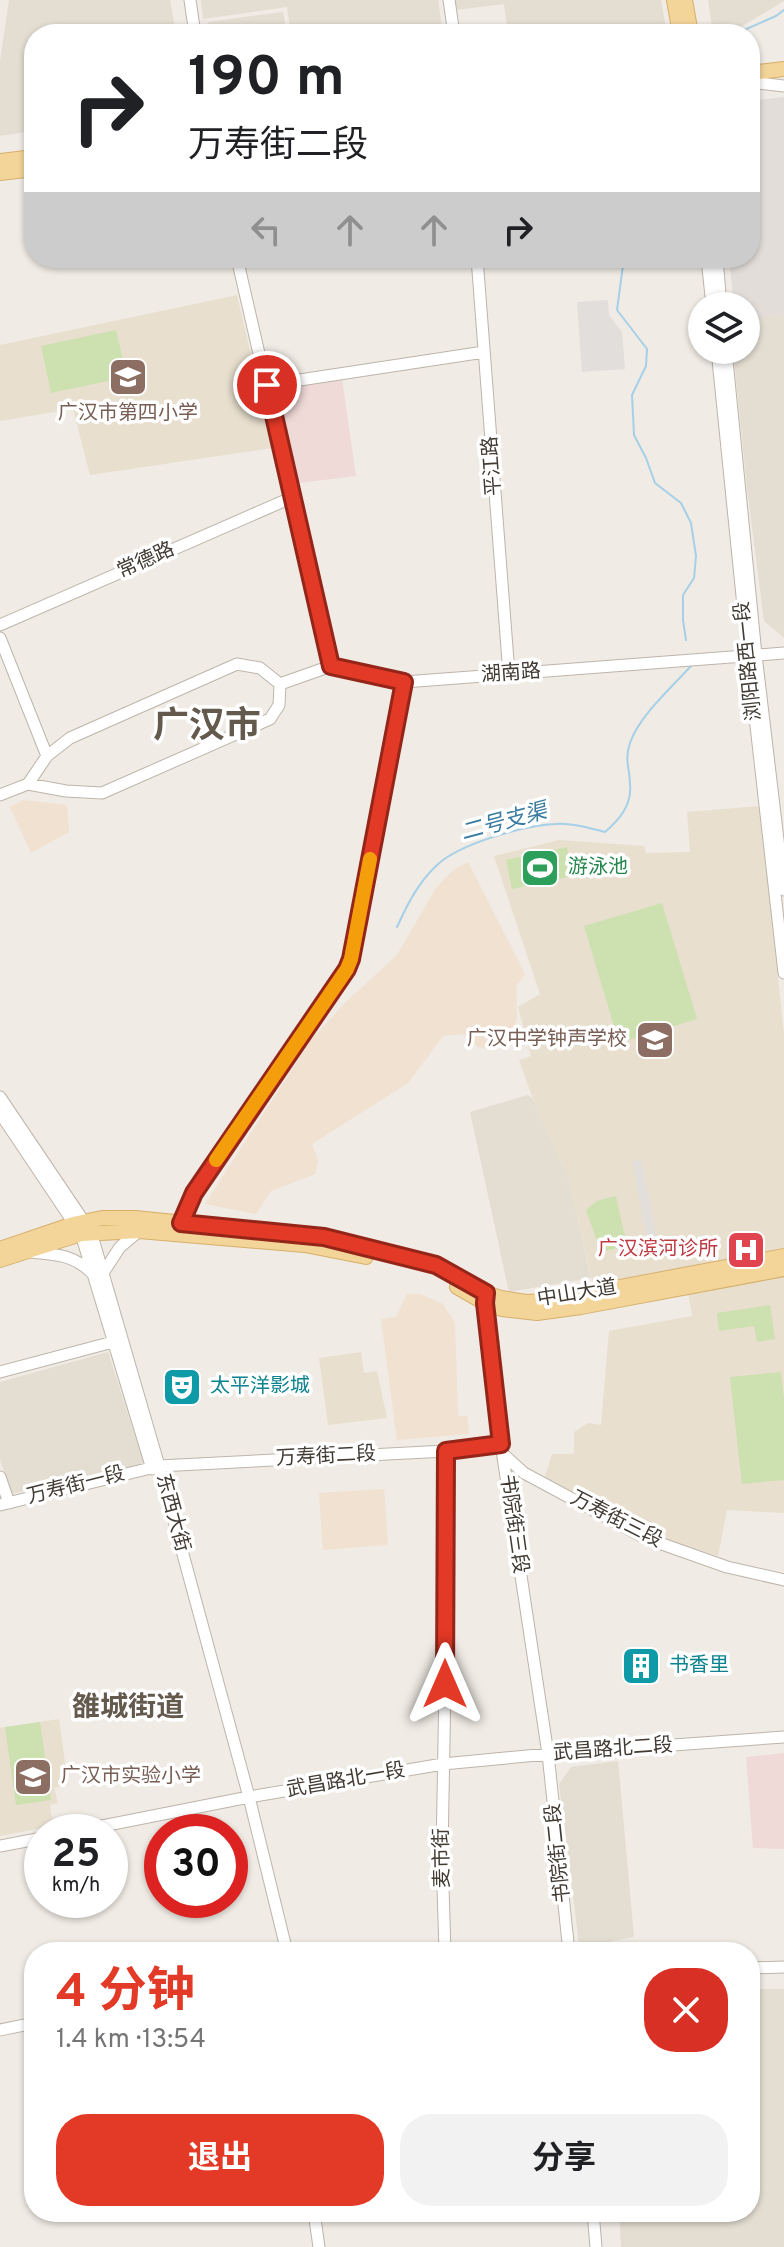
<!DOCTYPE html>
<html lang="zh">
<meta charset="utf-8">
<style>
:root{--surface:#fff;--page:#f2f2f2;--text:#202124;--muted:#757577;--accent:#e33927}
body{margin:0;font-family:Overpass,"Noto Sans SC",sans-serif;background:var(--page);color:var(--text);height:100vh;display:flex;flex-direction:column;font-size:30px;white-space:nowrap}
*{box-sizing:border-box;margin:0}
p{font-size:26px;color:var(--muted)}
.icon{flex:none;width:44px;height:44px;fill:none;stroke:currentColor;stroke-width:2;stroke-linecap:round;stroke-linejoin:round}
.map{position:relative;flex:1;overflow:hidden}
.side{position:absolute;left:24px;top:1942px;width:736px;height:280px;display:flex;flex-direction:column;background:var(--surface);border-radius:32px;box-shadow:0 2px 6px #0004}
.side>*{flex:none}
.top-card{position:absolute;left:24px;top:24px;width:736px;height:244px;border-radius:32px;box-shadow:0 2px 6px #0004;background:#fff;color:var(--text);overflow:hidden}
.buttons{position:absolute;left:688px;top:292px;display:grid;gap:16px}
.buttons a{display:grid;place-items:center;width:72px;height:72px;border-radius:50%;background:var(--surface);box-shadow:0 2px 6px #0004;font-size:40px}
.speed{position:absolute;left:24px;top:1814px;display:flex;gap:16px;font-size:40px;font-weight:700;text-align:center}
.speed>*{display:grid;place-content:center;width:104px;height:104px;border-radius:50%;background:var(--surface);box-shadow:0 2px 6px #0004;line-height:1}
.speed small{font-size:20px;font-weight:400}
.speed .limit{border:12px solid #d22;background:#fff;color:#111}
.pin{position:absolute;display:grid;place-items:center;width:68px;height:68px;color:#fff;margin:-34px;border:4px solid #fff;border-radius:50%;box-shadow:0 2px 8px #0007}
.me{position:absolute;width:88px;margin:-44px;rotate:0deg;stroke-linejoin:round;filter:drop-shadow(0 0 6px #0008)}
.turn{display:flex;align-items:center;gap:28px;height:168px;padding:0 32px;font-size:36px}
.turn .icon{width:104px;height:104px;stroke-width:2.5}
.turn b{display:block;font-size:56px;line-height:68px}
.lanes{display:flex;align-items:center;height:76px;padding:0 32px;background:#0003;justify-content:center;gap:40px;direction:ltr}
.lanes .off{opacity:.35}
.round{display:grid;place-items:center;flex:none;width:84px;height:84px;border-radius:32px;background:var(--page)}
.head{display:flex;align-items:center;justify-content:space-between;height:136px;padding:0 32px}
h1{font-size:48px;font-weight:700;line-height:60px;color:var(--accent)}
.action{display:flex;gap:16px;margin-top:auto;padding:16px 32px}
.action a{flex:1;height:92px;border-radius:32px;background:var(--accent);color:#fff;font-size:32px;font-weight:700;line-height:92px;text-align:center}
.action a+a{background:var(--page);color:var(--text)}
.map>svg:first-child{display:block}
.residential{fill:#e3ddd2}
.commercial{fill:#f0e1d0}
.industrial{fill:#e2ddd9}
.education{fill:#e8dfcf}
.medical{fill:#f0dad8}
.green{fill:#cde0b0}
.parking{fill:#e1dedc}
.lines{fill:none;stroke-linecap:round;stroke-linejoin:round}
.stream{stroke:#a5d0e7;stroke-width:2}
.minor-casing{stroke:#bdb5aa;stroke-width:13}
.major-casing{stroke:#d6b06b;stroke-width:16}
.minor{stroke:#fff;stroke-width:11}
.major{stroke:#f3d499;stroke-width:14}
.route-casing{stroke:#942519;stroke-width:20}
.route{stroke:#e33927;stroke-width:14}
.slow{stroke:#f59e0b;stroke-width:14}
.labels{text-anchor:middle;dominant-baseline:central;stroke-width:7;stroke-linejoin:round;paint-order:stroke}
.education-label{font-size:20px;fill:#785e54;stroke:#fff}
.street-label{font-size:20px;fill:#413b34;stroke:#fff}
.leisure-label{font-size:20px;fill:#27864d;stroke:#fff;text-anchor:start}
.health-label{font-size:20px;fill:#be3a42;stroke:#fff;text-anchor:end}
.culture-label{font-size:20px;fill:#0d838f;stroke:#fff;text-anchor:start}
.water-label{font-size:22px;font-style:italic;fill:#3a7ba1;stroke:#fff}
.district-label{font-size:28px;font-weight:bold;fill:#63594d;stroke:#fff}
.town-label{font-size:36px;font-weight:bold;fill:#63594d;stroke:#fff}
</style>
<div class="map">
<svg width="784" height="2247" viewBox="0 0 784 2247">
<rect width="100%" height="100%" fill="#f0ebe4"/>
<!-- residential -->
<path class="residential" d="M9 0H170L176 34H34V131L0 136V61Z
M201 0H438L443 34H291L287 7 203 19Z
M454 0H661L667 34H508L504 4 455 10Z
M708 0H784V1L729 34H713Z
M283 12 287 34H210L208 22Z
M784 315V637H783L764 621 747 488 733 350H746V317Z
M528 1095 533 1099 569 1180 591 1278 509 1292 470 1112Z
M108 1352 144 1464 11 1494 0 1459V1382Z
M618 1761 634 1937 612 1941 613 1952H580L559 1784 571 1767Z
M750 1989H784V2247H621L619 2212H750Z"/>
<!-- commercial -->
<path class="commercial" d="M23 800 67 805 69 832 31 853 10 807Z
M468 862 525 974 516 986 517 1018 513 1032 507 1041 500 1046 488 1049 478 1047 464 1034 443 1036 408 1083 312 1144 318 1160 315 1174 271 1191 256 1214 205 1204 311 1040 347 1001 397 955 436 888 453 870Z
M407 1294H420L443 1304 455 1323 458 1416H467L469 1434 397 1440 381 1319 396 1317Z
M384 1489 388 1545 323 1550 319 1493Z"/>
<!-- industrial -->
<path class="industrial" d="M784 97V315L746 317V306H734L729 258H750V101Z"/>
<!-- education -->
<path class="education" d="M237 295 273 448 90 475 73 409 0 421V345Z
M760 806 784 1035V1248L593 1285 569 1180 533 1099 519 1060 531 1056 518 1007 540 994 494 856 559 840 644 846 646 853 690 852 687 812Z
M784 1275V1513L727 1510 718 1556 656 1537 545 1477 552 1454H574V1432L588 1423 601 1425 609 1331 692 1316 688 1292Z
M361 1352 364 1373 377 1371 387 1418 328 1425 319 1358Z
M59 1719 68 1785 54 1788 58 1803 50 1805 53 1826 0 1836V1728Z"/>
<!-- medical -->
<path class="medical" d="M342 379 356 476 299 483 276 388Z
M784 1753V1849L753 1848 746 1757Z"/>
<!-- green -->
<path class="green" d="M116 330 127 377 51 393 41 346Z
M567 847 573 876 512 889 506 860Z
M662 903 697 1019 619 1043 584 926Z
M616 1196 627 1246 601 1252 586 1210 597 1201Z
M770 1305 775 1339 757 1342 754 1326 719 1331 717 1313Z
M781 1372 784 1399V1480L742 1484 730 1377Z
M40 1722 51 1800 16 1805 5 1727Z"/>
<!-- parking -->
<path class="parking" d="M608 300 609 315 622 332 625 369 582 372 577 302Z
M641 1160 659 1250 650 1252 632 1161Z"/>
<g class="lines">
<!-- stream -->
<path class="stream" d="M735 34 776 16 784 10
M624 258 617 310 647 349 646 366 632 395 634 435 646 458 655 483 681 503 691 523 696 556 694 578 683 595V620L686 640
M397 927C407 905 418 883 436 866 458 844 525 825 556 824 573 823 589 828 605 832 619 820 632 805 630 785 630 769 624 760 630 743 639 716 672 687 691 666"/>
<!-- minor casing -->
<g class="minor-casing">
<path id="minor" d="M190 0 195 34
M449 0 454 34
M750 82 784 86
M237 258 331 666
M477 258 509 674
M707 258 712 306
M717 258 721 306
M717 350 748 655 784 973
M726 350 756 655 784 890
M267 385 484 352
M0 625 293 497
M0 638 47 756
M28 784 47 756 70 738 237 664 260 668 280 684
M0 795 28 784 66 791 102 793 270 719 279 705 280 684 331 666 404 682 784 653
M0 1097 91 1232 159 1466 249 1797 287 1952
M0 1113 81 1234 152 1469
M181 1223 194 1193 347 969 351 959 404 682
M31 1252C56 1255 73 1254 92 1273
M103 1273 120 1247 139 1231
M486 1297 501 1444 548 1754 569 1952
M0 1372 113 1342
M503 1454 524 1473 645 1538 727 1567 784 1580
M0 1477 9 1503
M0 1505 159 1466 446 1451 501 1444
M72 1832 249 1797 443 1764 548 1754 784 1737
M0 1846 42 1838
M445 1952 442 1854 445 1684 446 1451
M750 1968 784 1967
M0 2030 34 2023
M314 2212 319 2247
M593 2212 596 2247"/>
</g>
<!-- major casing -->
<g class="major-casing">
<path id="major" d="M674 0 680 34
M685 0 691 34
M750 73 784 69
M0 161 34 157
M0 173 34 169
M0 1249 73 1224 102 1218H135L324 1237 436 1265 486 1293 501 1298 526 1302 546 1301 784 1256
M0 1260 81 1234 139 1231 305 1245 366 1257
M457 1287 485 1303 502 1309 537 1313 581 1307 784 1269"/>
</g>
<!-- minor -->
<use href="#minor" class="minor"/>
<!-- major -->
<use href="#major" class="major"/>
</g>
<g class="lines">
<!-- route casing -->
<g class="route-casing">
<path id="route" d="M267 385 331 666 404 682 351 959 347 969 194 1193 181 1223 324 1237 436 1265 486 1293 485 1303 501 1444 446 1451 445 1684"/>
</g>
<!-- route -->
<use href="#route" class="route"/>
<!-- slow -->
<path class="slow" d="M216 1160 347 969 351 959 370 859"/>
</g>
<!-- icons -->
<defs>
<g id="school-square" transform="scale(2)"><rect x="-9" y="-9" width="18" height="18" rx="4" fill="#8d6e63" stroke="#fff"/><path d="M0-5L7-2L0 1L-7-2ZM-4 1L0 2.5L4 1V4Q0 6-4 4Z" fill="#fff"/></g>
<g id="stadium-square" transform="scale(2)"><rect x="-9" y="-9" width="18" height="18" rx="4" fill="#2e9e5b" stroke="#fff"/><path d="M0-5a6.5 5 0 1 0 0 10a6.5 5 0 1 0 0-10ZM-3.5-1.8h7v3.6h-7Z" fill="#fff"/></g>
<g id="hospital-square" transform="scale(2)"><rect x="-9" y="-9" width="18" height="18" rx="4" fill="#e0444e" stroke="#fff"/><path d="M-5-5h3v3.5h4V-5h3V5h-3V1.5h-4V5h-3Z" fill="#fff"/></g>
<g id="theatre-square" transform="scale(2)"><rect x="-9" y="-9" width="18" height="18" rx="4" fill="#0f9aa8" stroke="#fff"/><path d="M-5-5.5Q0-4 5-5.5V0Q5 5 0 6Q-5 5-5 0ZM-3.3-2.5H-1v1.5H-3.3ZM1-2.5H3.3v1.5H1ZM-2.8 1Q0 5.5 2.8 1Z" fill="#fff"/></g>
<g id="building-square" transform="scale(2)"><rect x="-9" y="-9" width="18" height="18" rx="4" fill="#0f9aa8" stroke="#fff"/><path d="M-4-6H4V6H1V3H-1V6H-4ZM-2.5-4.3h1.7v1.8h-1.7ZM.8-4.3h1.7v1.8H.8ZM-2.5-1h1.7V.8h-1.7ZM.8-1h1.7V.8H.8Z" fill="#fff"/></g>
</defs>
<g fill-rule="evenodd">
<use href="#school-square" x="128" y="377"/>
<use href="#stadium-square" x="540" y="868"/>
<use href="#school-square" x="655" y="1040"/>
<use href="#hospital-square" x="746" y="1250"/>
<use href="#theatre-square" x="182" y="1387"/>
<use href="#building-square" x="641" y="1666"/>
<use href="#school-square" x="33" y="1777"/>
</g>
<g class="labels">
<!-- education labels -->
<g class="education-label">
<text x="128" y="414">广汉市第四小学</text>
<text x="627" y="1040" text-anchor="end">广汉中学钟声学校</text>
<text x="61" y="1777" text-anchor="start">广汉市实验小学</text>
</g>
<!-- street labels -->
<g class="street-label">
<text transform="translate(493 466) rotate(-94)">平江路</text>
<text transform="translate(146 561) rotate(-24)">常德路</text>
<text transform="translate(749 661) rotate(-96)">浏阳路西一段</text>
<text transform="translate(511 674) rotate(-4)">湖南路</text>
<text transform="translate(577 1294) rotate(-9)">中山大道</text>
<text transform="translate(326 1457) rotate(-3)">万寿街二段</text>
<text transform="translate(76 1486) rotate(-14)">万寿街一段</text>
<text transform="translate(172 1513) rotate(75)">东西大街</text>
<text transform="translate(616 1520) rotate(27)">万寿街三段</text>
<text transform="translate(513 1524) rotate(82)">书院街三段</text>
<text transform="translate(613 1750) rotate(-4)">武昌路北二段</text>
<text transform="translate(346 1781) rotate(-10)">武昌路北一段</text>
<text transform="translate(559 1853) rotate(-96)">书院街二段</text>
<text transform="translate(443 1858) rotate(-91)">麦市街</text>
</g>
<!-- leisure labels -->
<g class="leisure-label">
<text x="568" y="868">游泳池</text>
</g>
<!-- health labels -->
<g class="health-label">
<text x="718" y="1250">广汉滨河诊所</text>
</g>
<!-- culture labels -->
<g class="culture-label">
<text x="210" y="1387">太平洋影城</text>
<text x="669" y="1666">书香里</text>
</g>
<!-- water labels -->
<g class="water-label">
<text transform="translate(504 823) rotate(-15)">二号支渠</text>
</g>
<!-- district labels -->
<g class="district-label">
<text x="128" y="1709">雒城街道</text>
</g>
<!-- town labels -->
<g class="town-label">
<text x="207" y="728">广汉市</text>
</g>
</g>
</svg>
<div class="buttons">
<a><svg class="icon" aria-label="layers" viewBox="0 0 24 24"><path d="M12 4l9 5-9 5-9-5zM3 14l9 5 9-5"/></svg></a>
</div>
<div class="speed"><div>25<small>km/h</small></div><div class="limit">30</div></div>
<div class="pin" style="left:267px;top:385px;background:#d93025"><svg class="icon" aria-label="arrive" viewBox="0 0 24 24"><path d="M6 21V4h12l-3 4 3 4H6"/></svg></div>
<svg class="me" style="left:445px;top:1684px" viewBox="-20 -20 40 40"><path d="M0-17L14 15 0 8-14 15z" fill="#e33927" stroke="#fff" stroke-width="4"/></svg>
<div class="top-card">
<div class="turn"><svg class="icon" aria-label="right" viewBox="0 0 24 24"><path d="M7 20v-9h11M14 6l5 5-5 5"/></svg><div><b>190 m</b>万寿街二段</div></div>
<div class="lanes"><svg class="icon off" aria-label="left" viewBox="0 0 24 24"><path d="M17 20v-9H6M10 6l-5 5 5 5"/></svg><svg class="icon off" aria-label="ahead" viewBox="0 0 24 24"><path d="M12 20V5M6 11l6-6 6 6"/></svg><svg class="icon off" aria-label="ahead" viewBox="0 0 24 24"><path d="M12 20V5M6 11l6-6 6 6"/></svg><svg class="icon" aria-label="right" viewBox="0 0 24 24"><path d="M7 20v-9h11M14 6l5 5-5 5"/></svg></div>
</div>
<section class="side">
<div class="head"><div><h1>4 分钟</h1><p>1.4 km · 13:54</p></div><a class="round" style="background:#d93025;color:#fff"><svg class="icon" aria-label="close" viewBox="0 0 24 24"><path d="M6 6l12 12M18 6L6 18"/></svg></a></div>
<div class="action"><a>退出</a><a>分享</a></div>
</section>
</div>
